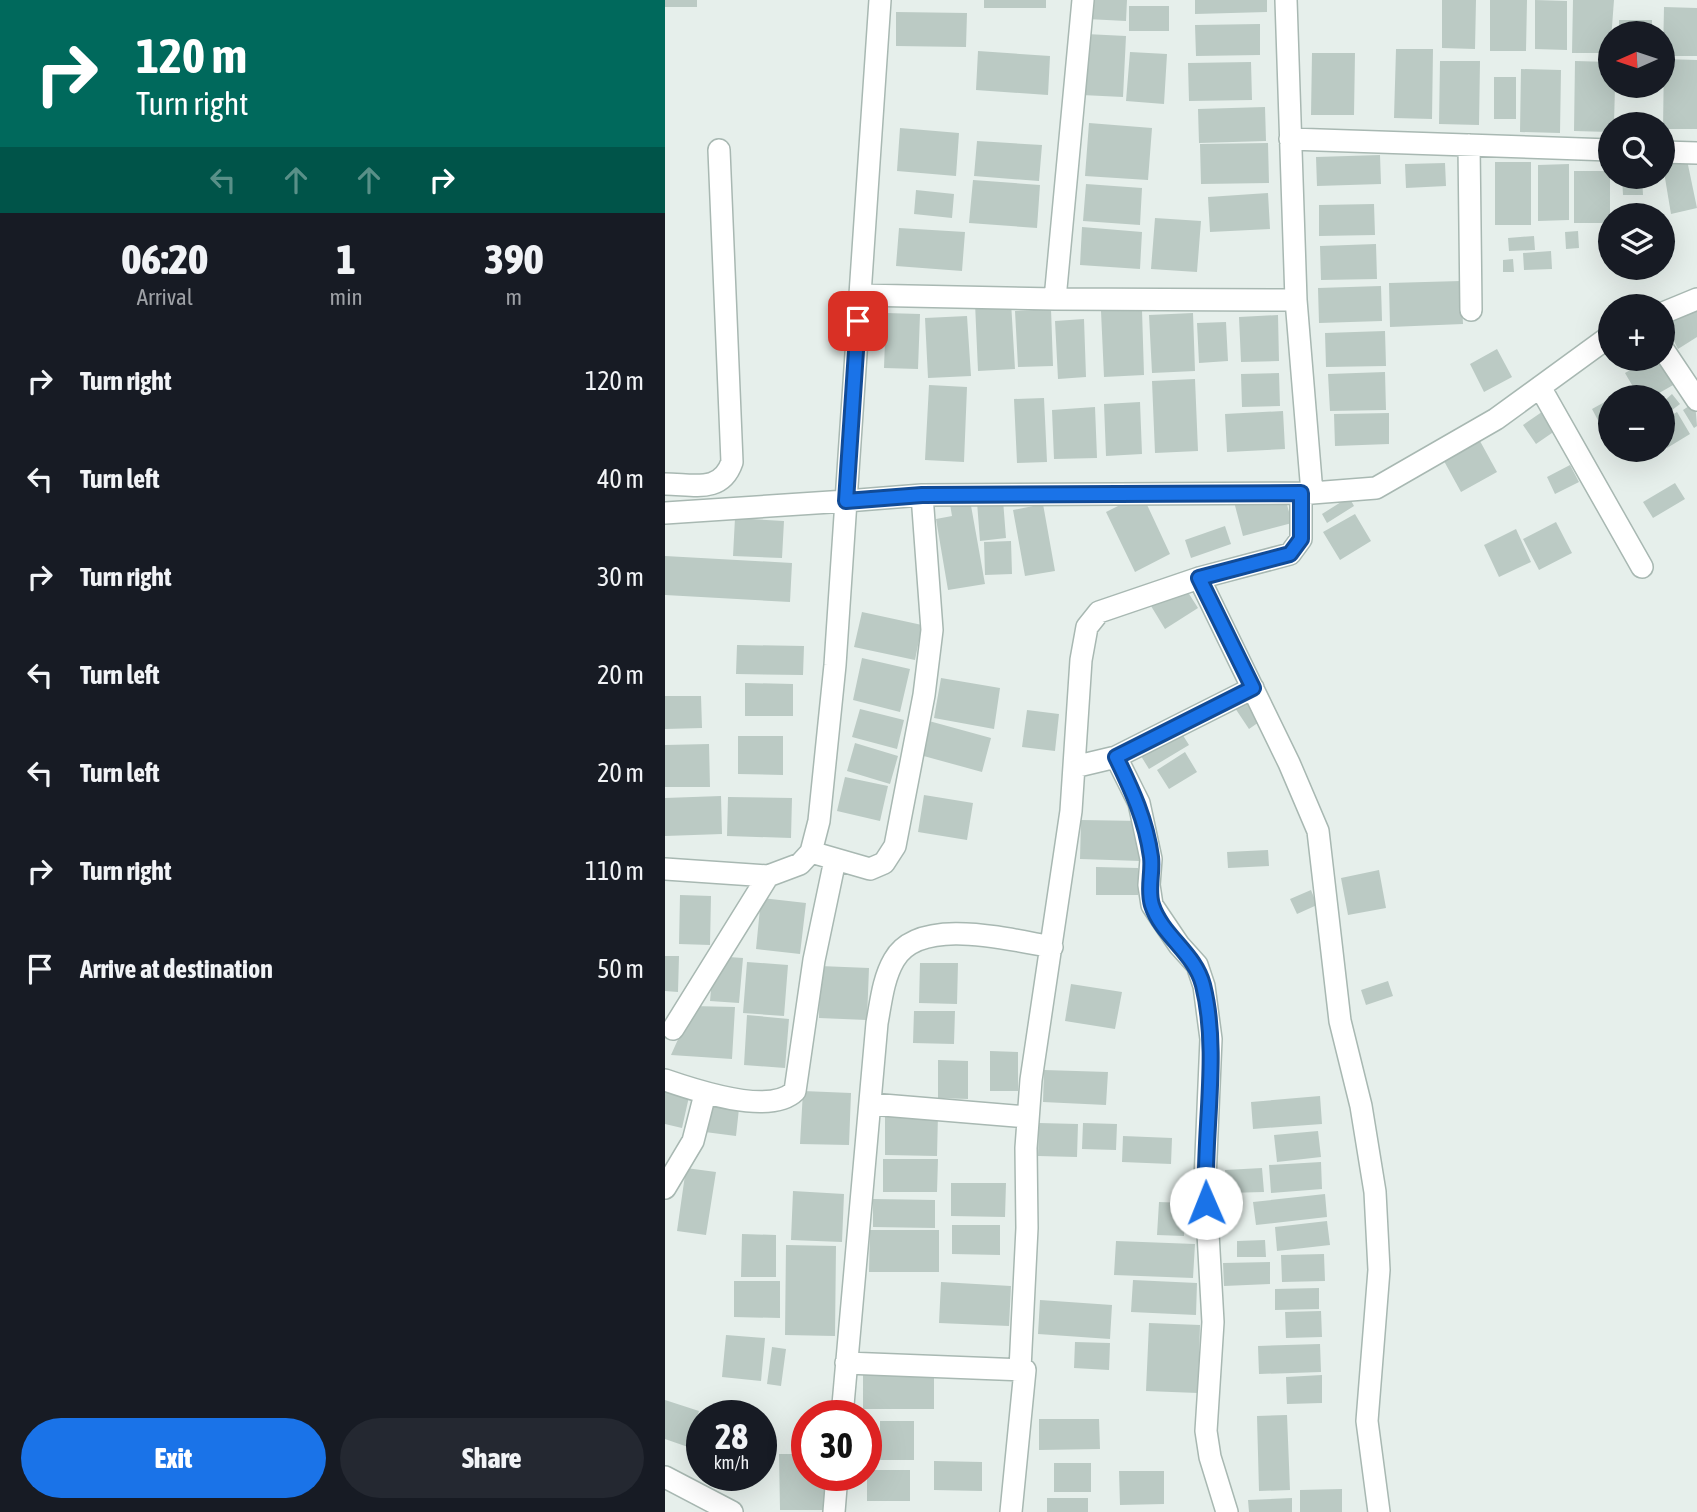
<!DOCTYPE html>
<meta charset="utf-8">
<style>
:root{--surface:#171b24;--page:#242831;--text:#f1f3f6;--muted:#9ea1a6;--accent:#1a73e8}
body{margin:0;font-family:"Asap Condensed",sans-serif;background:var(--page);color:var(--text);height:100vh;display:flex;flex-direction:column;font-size:26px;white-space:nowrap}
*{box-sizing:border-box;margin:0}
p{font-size:23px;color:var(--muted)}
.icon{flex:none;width:38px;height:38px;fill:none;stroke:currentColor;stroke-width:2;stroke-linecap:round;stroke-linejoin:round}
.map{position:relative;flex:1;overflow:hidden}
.details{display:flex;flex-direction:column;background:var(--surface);width:665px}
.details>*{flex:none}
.top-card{background:#00695c;color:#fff;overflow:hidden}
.needle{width:46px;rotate:267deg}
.controls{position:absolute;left:933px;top:21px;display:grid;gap:14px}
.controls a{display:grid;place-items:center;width:77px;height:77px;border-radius:50%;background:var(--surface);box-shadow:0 7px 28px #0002;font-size:35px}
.speed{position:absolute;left:21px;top:1400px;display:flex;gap:14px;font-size:35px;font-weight:700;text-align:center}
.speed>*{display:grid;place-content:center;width:91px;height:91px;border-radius:50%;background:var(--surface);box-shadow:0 7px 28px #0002;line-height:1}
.speed small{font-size:18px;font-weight:400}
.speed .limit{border:10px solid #d22;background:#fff;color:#111}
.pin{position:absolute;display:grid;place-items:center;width:60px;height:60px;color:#fff;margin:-30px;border-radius:14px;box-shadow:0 4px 10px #0006}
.me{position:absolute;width:77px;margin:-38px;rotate:359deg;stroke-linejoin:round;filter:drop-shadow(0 0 5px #0008)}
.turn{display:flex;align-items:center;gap:24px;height:147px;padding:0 21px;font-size:32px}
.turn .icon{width:91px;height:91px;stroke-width:2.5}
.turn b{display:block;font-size:49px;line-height:60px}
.lanes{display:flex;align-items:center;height:66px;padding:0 21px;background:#0003;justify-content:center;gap:35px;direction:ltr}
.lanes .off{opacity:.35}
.eta{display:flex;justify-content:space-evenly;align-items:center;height:119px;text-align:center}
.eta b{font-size:42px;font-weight:800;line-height:49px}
.cta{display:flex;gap:14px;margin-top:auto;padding:14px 21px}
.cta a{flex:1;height:80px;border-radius:42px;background:var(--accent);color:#fff;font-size:28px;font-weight:800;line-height:80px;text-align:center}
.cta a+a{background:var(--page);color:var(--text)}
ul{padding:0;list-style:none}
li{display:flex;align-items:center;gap:21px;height:98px;padding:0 21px}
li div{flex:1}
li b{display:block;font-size:26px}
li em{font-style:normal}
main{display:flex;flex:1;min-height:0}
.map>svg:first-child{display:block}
.building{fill:#bbcac4}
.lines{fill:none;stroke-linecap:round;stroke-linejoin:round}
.street-casing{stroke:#a8b8b2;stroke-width:24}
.street{stroke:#fff;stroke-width:21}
.route-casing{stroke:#114b97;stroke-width:18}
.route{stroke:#1a73e8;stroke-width:12}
</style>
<main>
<section class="details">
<div class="top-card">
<div class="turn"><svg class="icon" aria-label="right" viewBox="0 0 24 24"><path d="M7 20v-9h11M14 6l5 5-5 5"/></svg><div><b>120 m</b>Turn right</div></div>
<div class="lanes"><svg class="icon off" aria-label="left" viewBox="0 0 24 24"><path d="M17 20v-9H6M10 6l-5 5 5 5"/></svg><svg class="icon off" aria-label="ahead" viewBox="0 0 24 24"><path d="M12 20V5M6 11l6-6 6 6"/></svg><svg class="icon off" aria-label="ahead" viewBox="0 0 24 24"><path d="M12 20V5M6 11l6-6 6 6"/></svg><svg class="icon" aria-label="right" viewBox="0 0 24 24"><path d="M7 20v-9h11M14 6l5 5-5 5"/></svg></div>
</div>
<div class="eta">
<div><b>06:20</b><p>Arrival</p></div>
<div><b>1</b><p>min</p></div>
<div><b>390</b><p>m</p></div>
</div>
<ul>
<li><svg class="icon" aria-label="right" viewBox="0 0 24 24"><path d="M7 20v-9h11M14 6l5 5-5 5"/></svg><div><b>Turn right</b></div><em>120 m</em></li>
<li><svg class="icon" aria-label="left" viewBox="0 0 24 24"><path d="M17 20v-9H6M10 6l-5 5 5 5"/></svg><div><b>Turn left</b></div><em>40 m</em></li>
<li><svg class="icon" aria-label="right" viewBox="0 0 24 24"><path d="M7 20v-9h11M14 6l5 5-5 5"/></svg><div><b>Turn right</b></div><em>30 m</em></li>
<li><svg class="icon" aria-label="left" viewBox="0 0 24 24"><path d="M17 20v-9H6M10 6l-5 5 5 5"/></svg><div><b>Turn left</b></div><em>20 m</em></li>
<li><svg class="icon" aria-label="left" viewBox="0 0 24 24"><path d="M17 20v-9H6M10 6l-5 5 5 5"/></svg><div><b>Turn left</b></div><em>20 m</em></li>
<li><svg class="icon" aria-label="right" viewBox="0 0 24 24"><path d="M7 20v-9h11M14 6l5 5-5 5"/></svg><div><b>Turn right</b></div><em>110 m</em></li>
<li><svg class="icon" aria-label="arrive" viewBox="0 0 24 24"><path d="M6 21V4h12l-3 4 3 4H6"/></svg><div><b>Arrive at destination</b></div><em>50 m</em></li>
</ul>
<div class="cta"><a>Exit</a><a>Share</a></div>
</section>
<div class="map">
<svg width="1032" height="1512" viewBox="0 0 1032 1512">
<rect width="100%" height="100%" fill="#e6efeb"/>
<!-- building -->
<path class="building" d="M0 0H32V7H0Z
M319 0H381V8H319Z
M423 0H462L461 21 422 19Z
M530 0H602V12L530 14Z
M777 0H811L810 49 777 48Z
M825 0H862L861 51H825Z
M870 0 902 1V50L870 49Z
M908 0H949L945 53H907Z
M464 6H504V31H464Z
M999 7 1032 8V56H998Z
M231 12 302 13 301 47 231 46Z
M954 20H987V33H954Z
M595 24V55L531 56 530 25Z
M421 34 461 36 458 97 417 95Z
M731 49H768L767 119 729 118Z
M313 51 385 56 383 95 311 90Z
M465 52 502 54 499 104 461 101Z
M647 53H690L689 115H646Z
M999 59 1032 60V129H998Z
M775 61H815L814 125 774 124Z
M910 61 945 62V86H950L949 124H945V132L909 131Z
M586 62 587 100 524 101 523 63Z
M856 69 896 70 895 133 855 132Z
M829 77H851V119H829Z
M600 107 601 141 534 143 533 109Z
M424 123 487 128 483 180 420 176Z
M235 128 294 133 291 176 232 171Z
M312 141 377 145 374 181 309 176Z
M603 143 604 183 536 184 535 144Z
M715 155 716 184 652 186 651 157Z
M1022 160 1032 208 1006 214 998 166Z
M830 162H866V225H830Z
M780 163 781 186 741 188 740 164Z
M904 164V220L873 221V165Z
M909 171H945V223H909Z
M957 177H977L978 195H958Z
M308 180 375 185 372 228 304 223Z
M421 184 477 188 475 225 418 221Z
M251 190 289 194 287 218 249 214Z
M603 193 605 229 545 232 543 197Z
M709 204 710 235 654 236V205Z
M490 218 536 221 532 272 486 269Z
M417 227 477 232 475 269 415 265Z
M234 228 300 232 297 271 231 266Z
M913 231 914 248 901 249 900 232Z
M869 236 870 250 844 251 843 238Z
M711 244 712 279 656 280 655 246Z
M886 251 887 269 859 270 858 253Z
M848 259 849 272H838V260Z
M796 281 798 324 725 327 724 283Z
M716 286 717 321 654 323 653 288Z
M1032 299V337L1013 349 998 320Z
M346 302 350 369 313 371 310 303Z
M386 309 388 366 353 367 350 311Z
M477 310 479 375 439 377 436 311Z
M221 313 255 314 253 369 219 368Z
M528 313 530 371 487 373 484 315Z
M613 315 614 361 576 362 574 317Z
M302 316 306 376 263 378 260 318Z
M419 319 421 377 393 379 390 321Z
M561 322 563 361 534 363 532 323Z
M720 331 721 366 661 367 660 333Z
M832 349 847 377 819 392 805 364Z
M984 359H996L1010 384 987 397H974L960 373Z
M720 372 721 410 665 411 663 374Z
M614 373 615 406 577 407 576 374Z
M530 379 533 451 490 453 487 381Z
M264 385 302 387 299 462 260 460Z
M1007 394 1015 404 998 417V402Z
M379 398 382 462 352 463 349 399Z
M945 399V421L936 426 927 409Z
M475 402 477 454 441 456 439 404Z
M1030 402 1032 426 1029 428 1018 410Z
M887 405 900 424 871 444 858 425Z
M430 407 432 458 389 459 387 410Z
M618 411 620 449 562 452 560 414Z
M1012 412 1025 434 1002 448 998 440V420Z
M724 413V444L670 446 669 414Z
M810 432 832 472 796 492 774 452Z
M905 465 914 482 890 494 882 477Z
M1010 483 1020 499 988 518 978 502Z
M617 486 627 523 578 536 568 498Z
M477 494 505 554 470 572 441 512Z
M684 497 689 506 662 523 657 514Z
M305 500 320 584 283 590 271 519 287 516 285 504Z
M338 500 341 538 315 541 312 502Z
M378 504 390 571 360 576 348 510Z
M690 514 706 541 675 560 658 532Z
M70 518 119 521 117 558 68 556Z
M891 522 907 553 874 570 858 539Z
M560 526 566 544 526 558 520 540Z
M851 529 866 562 834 577 819 545Z
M346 541 347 574 320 575 319 542Z
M0 556 127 563 125 602 0 595Z
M519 586 533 608 500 629 486 606Z
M197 612 257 625 250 660 189 647Z
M72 645 139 646 138 675 71 674Z
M197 658 245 669 235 712 188 700Z
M276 678 335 688 329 729 269 718Z
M80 683 128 684V716H80Z
M576 687 597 720 584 729 562 696Z
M0 696H36L37 728 0 729Z
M195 709 239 720 232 749 187 737Z
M362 710 394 714 390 751 357 747Z
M264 721 326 738 317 772 255 755Z
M511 724 524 745 484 769 471 748Z
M73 736H118V775L73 774Z
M190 743 233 756 225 784 182 771Z
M44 744 45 787H0V745Z
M520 752 532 772 504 789 492 770Z
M180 777 223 786 215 821 172 811Z
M259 795 308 803 302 840 253 832Z
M56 796 57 834 0 836V798Z
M63 797 127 798 126 838 62 836Z
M416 820 476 821V861L415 859Z
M603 850 604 866 563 868 562 852Z
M431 867 473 868V895H431Z
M714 870 721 908 683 915 676 878Z
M646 890 652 905 632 914 625 899Z
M15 895 46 896 45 945 14 944Z
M96 898 141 903 135 954 91 949Z
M0 956H14L13 992 0 991Z
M49 956 78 958 74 1003 45 1001Z
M82 962 123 965 119 1016 78 1013Z
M255 963H293L292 1004 254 1003Z
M155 966 204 968 202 1020 154 1018Z
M723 981 728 996 701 1005 696 990Z
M406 984 457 992 450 1029 400 1021Z
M28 1006 70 1007 67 1059 6 1055Z
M249 1011H290L289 1044 248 1043Z
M82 1015 124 1019 120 1068 79 1065Z
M325 1051 353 1052V1091H325Z
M273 1060 303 1061V1099L273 1098Z
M379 1070 443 1072 441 1105 378 1102Z
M0 1073 28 1079 17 1128 0 1124Z
M45 1086 76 1090 71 1136 40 1132Z
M138 1091 186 1093 184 1145 135 1144Z
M655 1096 657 1124 588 1129 586 1102Z
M220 1114H273L272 1156 220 1155Z
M374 1123 413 1124 412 1157 373 1156Z
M418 1123 452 1124 451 1150 417 1149Z
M653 1131 656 1157 612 1162 609 1135Z
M458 1136 507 1138 506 1164 457 1162Z
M218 1159H273L272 1192H218Z
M656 1162 657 1189 606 1193 604 1165Z
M21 1168 51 1172 41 1235 12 1231Z
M597 1168 599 1192 561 1193 560 1170Z
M286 1183H341L340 1217 286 1216Z
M128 1191 179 1194 177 1242 126 1240Z
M660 1194 662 1217 591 1225 588 1202Z
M208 1199 270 1200V1228L208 1227Z
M494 1202 520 1203 519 1236 492 1235Z
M662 1221 665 1245 612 1251 610 1227Z
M287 1225H335V1255L287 1254Z
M205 1230H274V1272H204Z
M77 1234 111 1235V1277H76Z
M600 1240 601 1257H572V1241Z
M451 1241 530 1244 528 1278 449 1275Z
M121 1245 171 1246 170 1336 120 1335Z
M659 1254 660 1281 617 1282 616 1255Z
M605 1262V1284L559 1286 558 1263Z
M468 1280 532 1283 531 1315 466 1312Z
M69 1281H115V1318L69 1317Z
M276 1282 346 1286 344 1326 274 1323Z
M654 1288V1309L610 1310V1289Z
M375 1300 447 1305 445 1339 373 1334Z
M656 1311 657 1337 621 1338 620 1312Z
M484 1323 535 1325 533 1393 481 1391Z
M61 1335 100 1338 96 1381 57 1377Z
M410 1342 445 1343 444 1370 409 1368Z
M655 1344 656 1372 594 1374 593 1346Z
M107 1347 121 1349 116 1386 102 1384Z
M198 1371H269V1409H198Z
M657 1375V1403L622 1404 621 1377Z
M0 1400 34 1411 23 1447 0 1439Z
M622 1415 625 1490 594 1491 592 1416Z
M374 1419H434L435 1449 374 1450Z
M215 1421H249V1460H215Z
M114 1454H142V1475H167V1510H115Z
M269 1461 317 1462V1491L269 1490Z
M389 1463H426V1492H389Z
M202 1470H245V1501H202Z
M454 1471H499V1504L455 1505Z
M677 1489V1512H635V1490Z
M382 1498H423V1512H382Z
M627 1498V1512H584L583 1500Z"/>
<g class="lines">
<!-- street casing -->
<g class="street-casing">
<path id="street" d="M215 0 181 501 257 495 647 493
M625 139 945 150
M804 145 806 310
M998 152 1032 153
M195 295 390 299 418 0
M390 299 631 300 621 0
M631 300 647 493 711 488 831 419 945 336
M998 313 1032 299
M998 349 1032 400
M875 387 977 567
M0 484C28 484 56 494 67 462L54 150
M0 513 181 501 170 665 154 821 146 852 135 864 103 876
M534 578 624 763 653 831 675 1021 696 1106 710 1192 714 1270 702 1421 714 1512
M451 757 474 803 486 859 484 885 487 905 514 945 532 965 539 986 546 1039 540 1180 548 1322 541 1431 545 1457 562 1512
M409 767 451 757 588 688
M146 852 205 869 219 863 230 846 259 695 267 630 257 495
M0 869 103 876 8 1029
M0 1080C29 1090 105 1116 130 1091L149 960 170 860
M206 1104 363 1117
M0 1188 28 1141 40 1094
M181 1363 360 1370 346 1512
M355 1369 362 1228 361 1148 366 1080 406 811 416 660 422 627 434 612 534 578 625 554 636 539V493
M177 1416 212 1023C216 1002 218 979 229 960 254 915 346 940 387 947
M0 1477 67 1512
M169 1512 172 1475"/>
</g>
<!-- street -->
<use href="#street" class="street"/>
</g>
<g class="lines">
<!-- route casing -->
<g class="route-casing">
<path id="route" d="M193 321 181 501 257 495 636 493V539L625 554 534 578 588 688 451 757C467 790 481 820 486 857 488 873 482 889 487 905 497 936 530 953 538 985 555 1052 538 1133 541 1203"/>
</g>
<!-- route -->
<use href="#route" class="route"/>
</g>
</svg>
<div class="controls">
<a><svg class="needle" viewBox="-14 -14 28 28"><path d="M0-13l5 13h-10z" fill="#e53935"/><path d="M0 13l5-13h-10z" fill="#9ea1a6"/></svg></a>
<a><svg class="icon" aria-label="search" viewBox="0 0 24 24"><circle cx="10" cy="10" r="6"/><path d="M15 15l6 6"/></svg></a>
<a><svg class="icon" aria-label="layers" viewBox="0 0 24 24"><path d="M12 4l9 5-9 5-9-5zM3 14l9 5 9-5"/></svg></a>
<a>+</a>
<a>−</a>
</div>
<div class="speed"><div>28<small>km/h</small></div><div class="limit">30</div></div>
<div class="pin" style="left:193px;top:321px;background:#d93025"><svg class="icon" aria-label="arrive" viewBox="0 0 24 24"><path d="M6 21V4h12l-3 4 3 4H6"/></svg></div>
<svg class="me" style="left:541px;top:1203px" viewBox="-20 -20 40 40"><circle r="19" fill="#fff"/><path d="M0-13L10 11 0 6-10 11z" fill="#1a73e8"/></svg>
</div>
</main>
